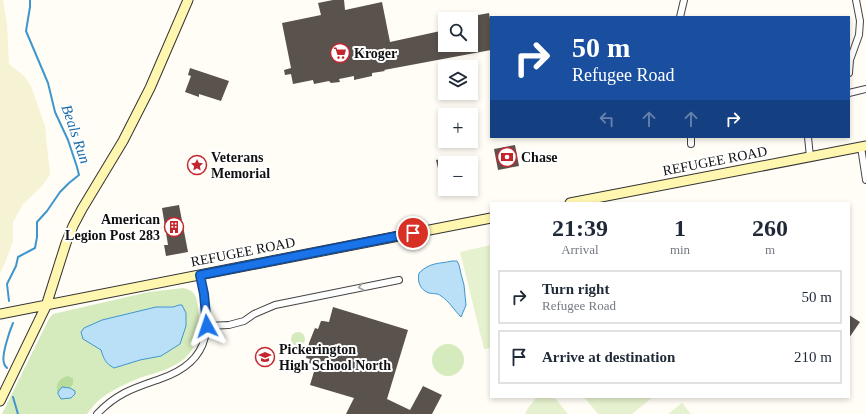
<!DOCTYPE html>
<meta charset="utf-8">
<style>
:root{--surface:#fff;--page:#f6f6f7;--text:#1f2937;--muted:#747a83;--line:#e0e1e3}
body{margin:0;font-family:Georgia,serif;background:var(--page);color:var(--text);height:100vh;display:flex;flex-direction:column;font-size:15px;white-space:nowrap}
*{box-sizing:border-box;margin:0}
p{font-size:13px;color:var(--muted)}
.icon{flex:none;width:22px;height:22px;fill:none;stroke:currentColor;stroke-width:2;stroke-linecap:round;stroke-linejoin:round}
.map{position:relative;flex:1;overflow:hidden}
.details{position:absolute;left:490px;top:202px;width:360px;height:196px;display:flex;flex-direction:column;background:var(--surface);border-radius:0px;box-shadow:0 2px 6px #0003}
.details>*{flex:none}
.hud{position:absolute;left:490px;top:16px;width:360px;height:122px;border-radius:0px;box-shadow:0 2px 6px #0003;background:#1a4fa0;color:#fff;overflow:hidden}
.tools{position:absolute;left:438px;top:12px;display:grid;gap:8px}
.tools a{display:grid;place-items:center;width:40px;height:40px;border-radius:0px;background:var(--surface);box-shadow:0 2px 6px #0003;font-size:20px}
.pin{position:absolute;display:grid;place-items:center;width:34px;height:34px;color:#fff;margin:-17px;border:2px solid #fff;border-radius:50%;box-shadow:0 1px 4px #0007}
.me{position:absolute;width:44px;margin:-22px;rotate:355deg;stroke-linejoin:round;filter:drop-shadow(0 0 3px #0008)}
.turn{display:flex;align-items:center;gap:14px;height:84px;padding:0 16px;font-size:18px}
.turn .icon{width:52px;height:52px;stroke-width:2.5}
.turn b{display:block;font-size:28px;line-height:34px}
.lanes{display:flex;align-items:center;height:38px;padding:0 16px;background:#0003;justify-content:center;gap:20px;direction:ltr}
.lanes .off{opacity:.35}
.eta{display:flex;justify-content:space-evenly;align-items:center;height:68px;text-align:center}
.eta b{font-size:24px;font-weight:600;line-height:28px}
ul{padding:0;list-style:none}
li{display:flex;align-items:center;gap:12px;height:54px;margin:0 8px 6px;padding:0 8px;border:2px solid var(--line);border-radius:0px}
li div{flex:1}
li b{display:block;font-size:15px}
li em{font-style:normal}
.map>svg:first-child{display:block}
.farmland{fill:#f6f3d4}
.green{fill:#d5ebbd}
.forest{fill:#b9dc9c}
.pitch{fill:#e6f2cf}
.water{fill:#b9e0f7;stroke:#3f96cf}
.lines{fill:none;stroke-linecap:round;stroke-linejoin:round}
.stream{stroke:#3f96cf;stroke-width:2}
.building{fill:#5a524d}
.minor-casing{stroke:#444;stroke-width:8}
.secondary-casing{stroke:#333;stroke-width:11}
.minor{stroke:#fff;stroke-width:6}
.secondary{stroke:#fff6b0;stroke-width:9}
.oneway{stroke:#a0a0a0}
.route-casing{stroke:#114b97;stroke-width:10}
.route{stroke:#1a73e8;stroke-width:7}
.labels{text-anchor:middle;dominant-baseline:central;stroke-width:4;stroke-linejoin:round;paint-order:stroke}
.poi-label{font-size:14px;font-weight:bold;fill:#111;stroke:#fff;text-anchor:start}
.street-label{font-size:14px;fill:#111;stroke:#fff}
.water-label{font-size:15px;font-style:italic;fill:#1768a6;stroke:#fff}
</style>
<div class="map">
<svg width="866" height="414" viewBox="0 0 866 414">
<rect width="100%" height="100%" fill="#fffdf5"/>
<!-- farmland -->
<path class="farmland" d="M0 0H3L7 24 9 64 23 75 31 86 45 126 50 175 41 187 23 204 13 222V241L4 265 0 273Z"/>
<!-- green -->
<path class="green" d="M183 288C195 290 197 297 198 308 202 336 196 356 169 368 158 373 147 375 137 379 125 384 106 393 97 402 93 406 90 410 87 414H2L39 339 49 319 53 314 149 292Z
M291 339a7 7 0 1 1 14 0a7 7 0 1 1-14 0Z
M432 360a16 16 0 1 1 32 0a16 16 0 1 1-32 0Z"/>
<!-- forest -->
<path class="forest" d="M67 376 73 378V384L70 388 62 387 58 392 57 391C56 382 60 379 67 376Z"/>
<!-- pitch -->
<path class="pitch" d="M491 245V348L484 349 460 252Z
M537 397H554L568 414H525L528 408Z
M584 397H653L632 414H598Z
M682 403 691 414H668Z"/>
<!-- water -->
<path class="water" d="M452 261H457L459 265 461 274 464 285 466 305 461 317C455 311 448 300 441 296 438 293 433 294 429 293 420 290 417 281 419 273 430 262 439 264 452 261Z
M179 305H182L186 313V326L180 344 161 356 140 360 114 368C105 363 104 359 101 350L83 339 81 332 84 328 102 320 156 307H173Z
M62 387 70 388 75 391V394L71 398 61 399 58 394V392Z"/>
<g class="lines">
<!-- stream -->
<path class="stream" d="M9 301 7 284 16 266 18 257 35 248 37 237V222L47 211 60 192 69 183 79 175 77 167 68 140 55 112 48 83 26 31 30 7V0
M7 368C6 367 4 365 4 363 1 356 10 330 13 323
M13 397 18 414"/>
</g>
<!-- building -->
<path class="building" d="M333 0H344L345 10 382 2 390 42 445 30V45H471V25L474 24 473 16 489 13 491 24V50L384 70 385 71 372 73V76L354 80V76L339 79 340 82 331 83 329 81 314 84 313 80 293 84 291 74 285 75 284 70 291 68 282 23 321 15 318 3Z
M190 68 229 81 221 101 199 94V97L185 92 191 76 188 75Z
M515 145 519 166 498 170 494 149Z
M445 158V189H443L436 160Z
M179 205 188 252 166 256 164 245H168L162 208Z
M333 307 408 330 387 399 410 410 423 386 442 395 432 414H346L354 398 310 385 316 365 309 363 310 359 306 358 309 343 315 328 318 329 321 321H323L329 322Z
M849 315 860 322 849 338Z"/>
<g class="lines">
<!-- minor casing -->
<g class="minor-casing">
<path id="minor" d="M680 17 684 0
M849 73 850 60 859 35 860 21 856 0
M849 93 866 89
M691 137V144
M808 137 810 157
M861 147 866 180
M207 326 229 325 244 321 254 314 275 305 399 280
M97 414C117 393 134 388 160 379 216 360 210 323 200 275"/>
</g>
<!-- secondary casing -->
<g class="secondary-casing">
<path id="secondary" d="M570 203 866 146
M0 314 491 218
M0 401 46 306 66 243 73 226 82 209 123 141 150 88 188 0"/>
</g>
<!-- minor -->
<use href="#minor" class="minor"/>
<!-- secondary -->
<use href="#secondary" class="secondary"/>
</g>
<!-- one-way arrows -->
<defs><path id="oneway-chevron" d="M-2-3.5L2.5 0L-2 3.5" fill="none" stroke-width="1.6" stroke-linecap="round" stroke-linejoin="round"/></defs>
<use class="oneway" href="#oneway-chevron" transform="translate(361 287) rotate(169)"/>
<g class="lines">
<!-- route casing -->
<g class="route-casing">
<path id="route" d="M207 326 204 294 200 275 413 233"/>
</g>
<!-- route -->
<use href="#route" class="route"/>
</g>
<!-- icons -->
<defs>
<g id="supermarket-ring" transform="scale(1)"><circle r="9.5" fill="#fff" stroke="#c4262e" stroke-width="1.5"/><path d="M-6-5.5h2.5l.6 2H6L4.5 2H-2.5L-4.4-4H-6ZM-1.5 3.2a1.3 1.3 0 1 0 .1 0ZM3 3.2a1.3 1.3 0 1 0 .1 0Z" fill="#c4262e"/></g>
<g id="bank-ring" transform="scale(1)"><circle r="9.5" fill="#fff" stroke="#c4262e" stroke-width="1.5"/><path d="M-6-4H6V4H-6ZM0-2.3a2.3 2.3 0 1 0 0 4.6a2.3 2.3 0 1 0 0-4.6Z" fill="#c4262e"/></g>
<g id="sight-ring" transform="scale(1)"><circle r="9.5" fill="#fff" stroke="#c4262e" stroke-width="1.5"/><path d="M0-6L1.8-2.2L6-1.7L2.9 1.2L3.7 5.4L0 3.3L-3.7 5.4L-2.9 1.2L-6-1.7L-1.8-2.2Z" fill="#c4262e"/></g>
<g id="building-ring" transform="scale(1)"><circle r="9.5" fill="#fff" stroke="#c4262e" stroke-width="1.5"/><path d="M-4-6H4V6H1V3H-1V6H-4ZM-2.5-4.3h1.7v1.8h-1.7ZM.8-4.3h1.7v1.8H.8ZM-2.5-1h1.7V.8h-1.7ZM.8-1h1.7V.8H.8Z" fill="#c4262e"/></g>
<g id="school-ring" transform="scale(1)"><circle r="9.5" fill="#fff" stroke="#c4262e" stroke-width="1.5"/><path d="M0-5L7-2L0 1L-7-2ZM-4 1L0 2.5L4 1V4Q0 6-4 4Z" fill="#c4262e"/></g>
</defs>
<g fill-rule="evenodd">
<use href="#supermarket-ring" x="340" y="53"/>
<use href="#bank-ring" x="507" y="157"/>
<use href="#sight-ring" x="197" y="165"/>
<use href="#building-ring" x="174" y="227"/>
<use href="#school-ring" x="265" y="357"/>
</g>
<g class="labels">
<!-- poi labels -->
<g class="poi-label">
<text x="354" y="53">Kroger</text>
<text x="211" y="157">Veterans<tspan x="211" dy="16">Memorial</tspan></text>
<text x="521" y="157">Chase</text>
<text x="160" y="219" text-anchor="end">American<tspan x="160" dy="16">Legion Post 283</tspan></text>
<text x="279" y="349">Pickerington<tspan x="279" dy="16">High School North</tspan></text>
</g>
<!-- street labels -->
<g class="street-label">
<text transform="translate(715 161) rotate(-11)">REFUGEE ROAD</text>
<text transform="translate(243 252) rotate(-11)">REFUGEE ROAD</text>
</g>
<!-- water labels -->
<g class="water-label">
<text transform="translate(76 134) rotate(71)">Beals Run</text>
</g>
</g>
</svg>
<div class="tools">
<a><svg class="icon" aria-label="search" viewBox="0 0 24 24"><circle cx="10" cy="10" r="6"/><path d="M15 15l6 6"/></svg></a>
<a><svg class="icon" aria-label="layers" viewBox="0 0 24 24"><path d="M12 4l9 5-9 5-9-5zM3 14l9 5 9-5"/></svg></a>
<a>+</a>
<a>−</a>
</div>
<div class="pin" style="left:413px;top:233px;background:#d93025"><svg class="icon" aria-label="arrive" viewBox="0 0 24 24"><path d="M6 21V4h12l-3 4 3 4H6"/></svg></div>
<svg class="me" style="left:207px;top:326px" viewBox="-20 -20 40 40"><path d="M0-17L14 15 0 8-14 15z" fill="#1a73e8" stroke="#fff" stroke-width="4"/></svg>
<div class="hud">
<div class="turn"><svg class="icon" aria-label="right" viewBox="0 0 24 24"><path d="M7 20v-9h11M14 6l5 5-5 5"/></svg><div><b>50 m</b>Refugee Road</div></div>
<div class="lanes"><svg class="icon off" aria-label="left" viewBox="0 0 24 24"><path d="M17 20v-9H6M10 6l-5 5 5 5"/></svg><svg class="icon off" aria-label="ahead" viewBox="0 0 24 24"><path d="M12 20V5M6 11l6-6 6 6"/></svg><svg class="icon off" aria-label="ahead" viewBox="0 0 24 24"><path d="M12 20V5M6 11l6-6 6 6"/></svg><svg class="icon" aria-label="right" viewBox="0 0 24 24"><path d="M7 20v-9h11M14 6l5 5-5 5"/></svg></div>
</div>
<section class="details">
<div class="eta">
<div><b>21:39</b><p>Arrival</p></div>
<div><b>1</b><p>min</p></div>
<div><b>260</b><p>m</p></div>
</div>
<ul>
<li><svg class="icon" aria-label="right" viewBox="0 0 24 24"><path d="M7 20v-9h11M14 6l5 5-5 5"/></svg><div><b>Turn right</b><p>Refugee Road</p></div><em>50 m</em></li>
<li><svg class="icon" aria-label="arrive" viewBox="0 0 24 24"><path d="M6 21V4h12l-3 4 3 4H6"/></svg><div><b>Arrive at destination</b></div><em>210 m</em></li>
</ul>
</section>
</div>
